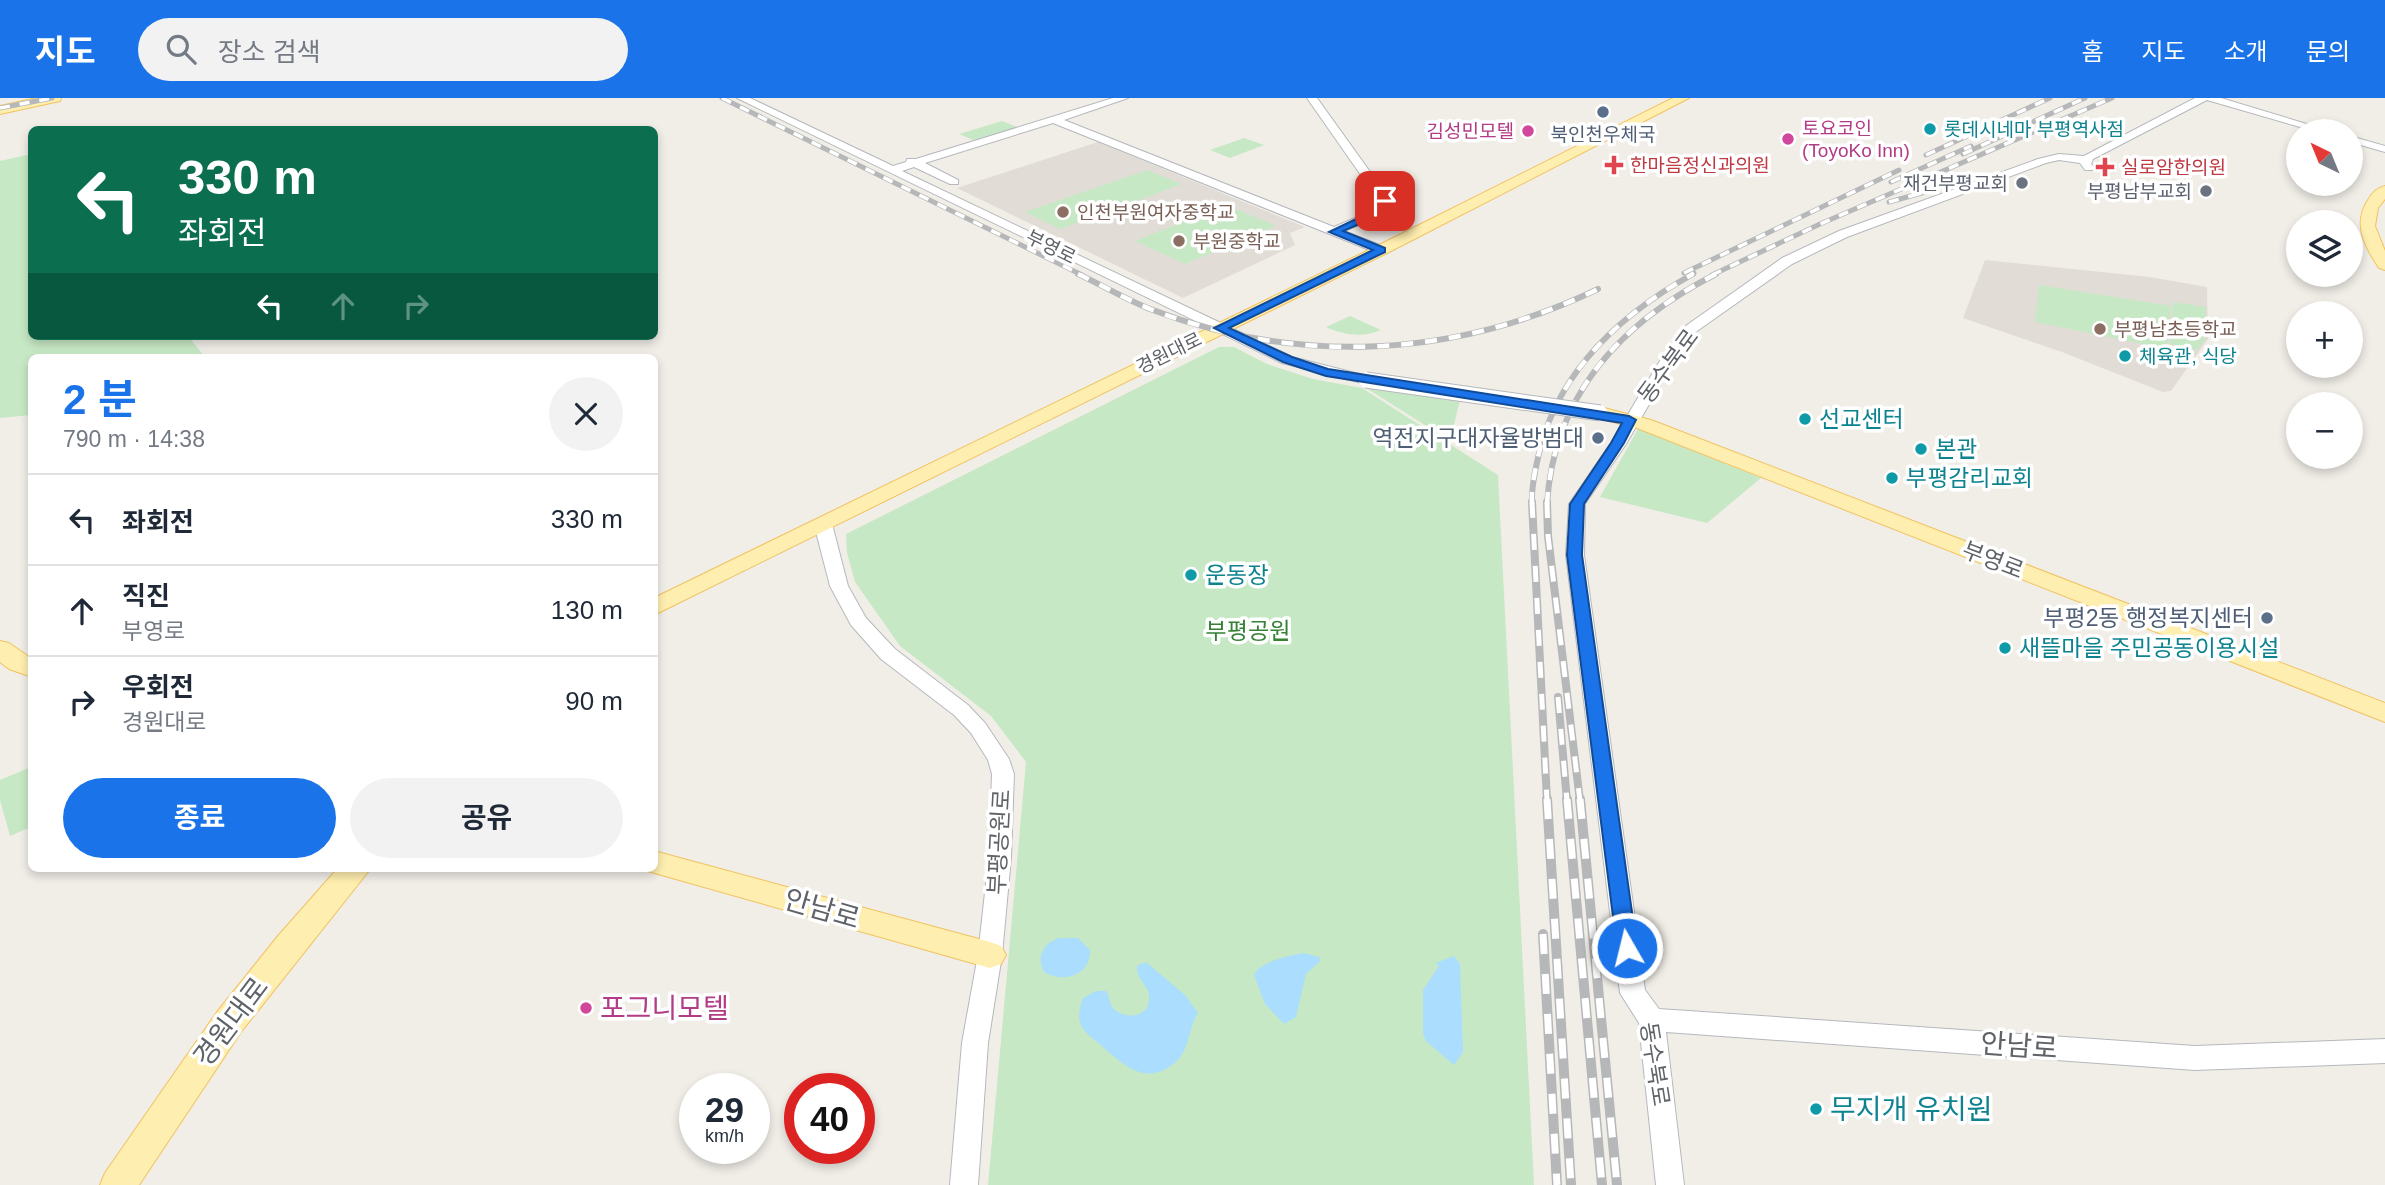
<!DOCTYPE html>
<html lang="ko">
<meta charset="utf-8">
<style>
:root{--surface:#fff;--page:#f2f2f3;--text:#1f2937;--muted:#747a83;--line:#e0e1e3;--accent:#1a73e8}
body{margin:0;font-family:Arial,"Noto Sans KR",sans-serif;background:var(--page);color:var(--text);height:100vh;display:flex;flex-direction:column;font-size:26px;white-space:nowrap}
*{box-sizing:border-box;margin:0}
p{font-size:23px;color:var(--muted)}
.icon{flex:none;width:38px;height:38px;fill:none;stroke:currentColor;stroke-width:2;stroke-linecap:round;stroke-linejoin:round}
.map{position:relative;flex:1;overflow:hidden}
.details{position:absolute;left:28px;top:256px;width:630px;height:518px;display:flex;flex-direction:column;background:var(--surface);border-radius:10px;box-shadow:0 4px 10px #0003}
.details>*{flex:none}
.hud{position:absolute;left:28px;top:28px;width:630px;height:214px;border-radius:10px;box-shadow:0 4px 10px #0003;background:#0b6e4f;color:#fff;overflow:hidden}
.needle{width:46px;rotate:317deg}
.fabs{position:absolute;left:2286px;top:21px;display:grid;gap:14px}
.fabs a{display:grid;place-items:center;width:77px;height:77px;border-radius:50%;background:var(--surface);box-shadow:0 4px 10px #0003;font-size:35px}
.speed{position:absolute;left:679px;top:975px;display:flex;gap:14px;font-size:35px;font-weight:700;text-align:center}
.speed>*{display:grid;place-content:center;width:91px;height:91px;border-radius:50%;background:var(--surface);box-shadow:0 4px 10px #0003;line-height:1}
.speed small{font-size:18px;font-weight:400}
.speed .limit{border:10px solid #d22;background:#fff;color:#111}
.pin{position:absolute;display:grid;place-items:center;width:60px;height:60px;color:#fff;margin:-30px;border-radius:14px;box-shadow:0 4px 10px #0006}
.me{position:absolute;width:77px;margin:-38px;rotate:352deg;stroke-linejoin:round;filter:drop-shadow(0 0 5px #0008)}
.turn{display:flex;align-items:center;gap:24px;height:147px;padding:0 35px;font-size:32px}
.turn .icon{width:91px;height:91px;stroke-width:2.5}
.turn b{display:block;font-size:49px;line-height:60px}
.lanes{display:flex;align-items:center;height:66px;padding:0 35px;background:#0003;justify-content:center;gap:35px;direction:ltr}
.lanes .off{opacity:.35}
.round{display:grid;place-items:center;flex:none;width:74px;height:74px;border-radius:37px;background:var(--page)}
.overview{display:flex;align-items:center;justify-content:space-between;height:119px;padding:0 35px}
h1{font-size:42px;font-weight:700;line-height:52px;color:var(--accent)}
.primary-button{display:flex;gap:14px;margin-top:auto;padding:14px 35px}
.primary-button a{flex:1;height:80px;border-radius:42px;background:var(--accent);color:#fff;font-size:28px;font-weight:700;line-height:80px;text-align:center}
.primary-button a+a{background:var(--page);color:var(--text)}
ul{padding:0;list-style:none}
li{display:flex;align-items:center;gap:21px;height:91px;padding:0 35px;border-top:2px solid var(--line)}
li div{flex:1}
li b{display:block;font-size:26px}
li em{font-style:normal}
header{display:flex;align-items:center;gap:42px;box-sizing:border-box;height:98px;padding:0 35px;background:var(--accent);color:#fff}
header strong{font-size:33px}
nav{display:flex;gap:38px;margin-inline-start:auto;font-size:24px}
.search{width:490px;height:63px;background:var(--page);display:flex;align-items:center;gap:18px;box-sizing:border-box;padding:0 24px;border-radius:38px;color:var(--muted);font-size:26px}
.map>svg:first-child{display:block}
.education{fill:#e1ddd6}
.green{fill:#c7e8c5}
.water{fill:#aaddfe}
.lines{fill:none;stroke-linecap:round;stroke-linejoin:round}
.minor-casing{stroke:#b5b8bc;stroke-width:2}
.major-casing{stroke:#f1c261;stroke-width:2}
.minor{fill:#fff;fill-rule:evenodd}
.major{fill:#feeeaf;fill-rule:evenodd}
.rail-far3-casing{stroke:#b6b7b8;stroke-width:5}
.rail-far2-casing{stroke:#b6b7b8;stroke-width:6}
.rail-far1-casing{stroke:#b6b7b8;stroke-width:8}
.rail-casing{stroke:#b6b7b8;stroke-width:10}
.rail-far3{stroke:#fff;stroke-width:3.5;stroke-dasharray:10;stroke-linecap:butt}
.rail-far2{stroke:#fff;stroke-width:4.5;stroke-dasharray:12;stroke-linecap:butt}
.rail-far1{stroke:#fff;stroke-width:5;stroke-dasharray:16;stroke-linecap:butt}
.rail{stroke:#fff;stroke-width:7;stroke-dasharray:20;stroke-linecap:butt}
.minor-bridge-casing{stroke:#b5b8bc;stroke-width:17;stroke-linecap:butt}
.minor-bridge{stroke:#fff;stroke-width:15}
.route{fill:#1a73e8;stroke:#114b97;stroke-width:2}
.service-dot{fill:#5c6f8a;stroke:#fff;stroke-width:2.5}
.culture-dot{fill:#0f9aa8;stroke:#fff;stroke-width:2.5}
.hotel-dot{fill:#d1479c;stroke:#fff;stroke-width:2.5}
.health-dot{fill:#e0444e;stroke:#fff;stroke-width:2.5}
.worship-dot{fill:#6b7280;stroke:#fff;stroke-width:2.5}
.education-dot{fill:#8d6e63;stroke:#fff;stroke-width:2.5}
.labels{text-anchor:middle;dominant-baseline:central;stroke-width:7;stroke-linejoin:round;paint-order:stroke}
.far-hotel-label{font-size:19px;fill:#b23c85;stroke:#fff;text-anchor:start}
.far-culture-label{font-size:19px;fill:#0d838f;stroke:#fff;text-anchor:start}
.far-service-label{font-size:19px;fill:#4e5e75;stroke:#fff}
.far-health-label{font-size:19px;fill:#be3a42;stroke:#fff;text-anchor:start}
.far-worship-label{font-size:19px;fill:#5b616d;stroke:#fff;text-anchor:end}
.far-education-label{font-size:19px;fill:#785e54;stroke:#fff;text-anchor:start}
.far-street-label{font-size:19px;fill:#5f6368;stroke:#fff}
.street-label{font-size:23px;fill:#5f6368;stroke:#fff}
.culture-label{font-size:23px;fill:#0d838f;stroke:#fff;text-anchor:start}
.service-label{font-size:23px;fill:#4e5e75;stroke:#fff;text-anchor:end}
.park-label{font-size:23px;fill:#358135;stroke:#fff}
.near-street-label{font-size:28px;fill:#5f6368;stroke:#fff}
.near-hotel-label{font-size:28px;fill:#b23c85;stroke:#fff;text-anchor:start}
.near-culture-label{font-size:28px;fill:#0d838f;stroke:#fff;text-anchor:start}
</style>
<header>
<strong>지도</strong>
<div class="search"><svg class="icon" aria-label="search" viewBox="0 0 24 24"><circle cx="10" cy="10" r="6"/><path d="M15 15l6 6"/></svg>장소 검색</div>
<nav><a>홈</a><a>지도</a><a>소개</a><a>문의</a></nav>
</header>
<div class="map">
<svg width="2385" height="1087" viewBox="0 0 2385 1087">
<rect width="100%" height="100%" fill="#f1eee8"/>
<!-- education -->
<path class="education" d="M1098 44 1305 129 1290 135 1295 147 1183 200 957 90Z
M1985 162 2150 179 2207 189 2208 241 2171 293 2163 294 2062 254 1963 220Z"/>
<!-- green -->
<path class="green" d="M1002 23 1017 29 973 42 959 36Z
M1244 40 1264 47 1230 60 1210 52Z
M31 56 32 238H188L205 259H32L31 317 0 320V63Z
M1147 72 1182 86 1060 131 1025 114Z
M1226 107 1276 128 1185 166 1135 143Z
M2039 187 2171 208 2167 251 2035 224Z
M2173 204 2206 209 2205 241 2197 252 2170 246Z
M1350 218 1381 232C1364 240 1343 237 1326 229Z
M1219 249H1234L1267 266 1313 281 1362 290 1498 377 1534 1087H988L1026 664 991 618 900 548 855 484 847 455 846 436Z
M1366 290 1460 302 1454 326 1439 336Z
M1638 331 1761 380 1707 425 1600 399Z
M31 669V729L10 738 0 702V682Z"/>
<!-- water -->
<path class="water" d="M1059 840H1078L1090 852C1091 877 1064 886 1044 874 1036 859 1043 845 1059 840Z
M1303 855 1319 859 1320 863 1306 876 1296 919 1284 926 1265 906 1254 877C1261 863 1288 858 1303 855Z
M1454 858 1460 866 1463 954 1454 967 1426 943 1423 935V892L1439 868 1436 865Z
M1146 864 1185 897 1198 915C1188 930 1190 951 1176 964 1147 988 1127 970 1104 950 1097 943 1085 936 1081 927 1077 918 1080 909 1083 900L1096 893H1106C1110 899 1109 907 1115 912 1129 923 1152 918 1149 897 1147 885 1136 882 1137 868Z"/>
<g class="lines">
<!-- minor casing -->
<g class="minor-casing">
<path id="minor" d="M737 0H750L893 68 906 64 907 61H916L1113 0H1128L1064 22 1334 129 1376 111 1379 103 1307 0H1317L1391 103 1385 116 1344 133 1385 149V155H1377L1053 25 925 65 958 82V86H950L914 69 902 73 1292 259 1371 279 1373 282 1366 286 1282 265Z
M2195 0H2221L2330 33H2314L2207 2 2093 61 2091 66 2095 70 2093 72H2085L2080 65 2059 62 2046 65 1847 139 1792 166 1697 233 1680 253 1626 346 1585 406 1584 457 1645 892 1659 911 2195 948 2385 941V965L2195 972 1666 934 1684 1087H1656L1639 925 1620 895 1566 457 1569 406 1611 345 1667 251 1687 227 1782 160 1839 133 2038 61 2059 56 2084 58Z
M2350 38 2385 48V54L2350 44Z
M823 421 832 426 848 488 866 520 895 551 968 607 985 625 1009 661 1014 676 1011 759 1002 857 988 945 978 1087H950L962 945 978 857 989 759 992 676 988 662 971 635 954 617 881 561 851 527 830 488 814 426Z"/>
</g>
<!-- major casing -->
<g class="major-casing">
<path id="major" d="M37 0H61L60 3 0 16V8Z
M1673 0H1689L1387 155 654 517V500L1375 149Z
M2385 88V101L2378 110 2375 128 2385 153V172L2379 170C2365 149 2352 126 2368 102 2372 95 2377 90 2385 88Z
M1600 309 1651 322 2385 605V624L1637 330 1593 319 1590 315Z
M0 543 9 545 32 561V579L9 571 0 564Z
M654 753 990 844 1001 848 1006 857 1001 866 990 870 644 772 643 770H654Z
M338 770H371L241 934 139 1087H100L105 1075 217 914 278 838Z"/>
</g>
<!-- minor -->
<use href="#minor" class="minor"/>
<!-- major -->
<use href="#major" class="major"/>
<!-- rail-far3 casing -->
<g class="rail-far3-casing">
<path id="rail-far3" d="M722 0 1082 177
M0 10 52 0
M1963 56 2085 0
M1926 57 2050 0
M1891 84 1971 48
M1889 104 1929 93
M1684 175 1899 72
M1690 177 1694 175
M1712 177 1820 126 2112 0"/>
</g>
<!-- rail-far2 casing -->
<g class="rail-far2-casing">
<path id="rail-far2" d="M1078 176C1102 187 1125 201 1150 211 1299 268 1455 260 1598 191
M1532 406C1531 392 1534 378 1537 364 1554 277 1619 217 1693 176
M1547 406C1554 295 1622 224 1716 176"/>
</g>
<!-- rail-far1 casing -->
<g class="rail-far1-casing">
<path id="rail-far1" d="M1532 404 1547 703
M1547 404 1548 438 1580 703
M1558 599 1567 703"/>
</g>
<!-- rail casing -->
<g class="rail-casing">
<path id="rail" d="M1547 701 1571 1087
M1567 701 1602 1087
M1580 701 1617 1087
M1543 836 1557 1087"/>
</g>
<!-- rail-far3 -->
<use href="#rail-far3" class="rail-far3"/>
<!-- rail-far2 -->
<use href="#rail-far2" class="rail-far2"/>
<!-- rail-far1 -->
<use href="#rail-far1" class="rail-far1"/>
<!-- rail -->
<use href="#rail" class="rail"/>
<!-- minor-bridge casing -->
<g class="minor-bridge-casing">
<path id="minor-bridge" d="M1366 282 1600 315"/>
</g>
<!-- minor-bridge -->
<use href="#minor-bridge" class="minor-bridge"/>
</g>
<!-- route -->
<path class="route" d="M1382 101 1390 103 1385 115 1343 133 1385 150V154L1229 230 1292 259 1328 271 1629 318 1636 322 1624 345 1584 406 1582 457 1637 850 1634 856 1627 859 1619 856 1617 850 1567 457 1570 406 1611 345 1622 325 1326 278 1283 264 1214 230 1373 152 1329 134 1377 111Z"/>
<!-- markers -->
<g class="service-dot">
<circle cx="1603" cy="14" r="7"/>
<circle cx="1598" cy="340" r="7"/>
<circle cx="2267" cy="520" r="7"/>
</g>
<g class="culture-dot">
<circle cx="1930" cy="31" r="7"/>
<circle cx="2125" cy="258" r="7"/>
<circle cx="1805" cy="321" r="7"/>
<circle cx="1921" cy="351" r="7"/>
<circle cx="1892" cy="380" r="7"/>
<circle cx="1191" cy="477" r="7"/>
<circle cx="2005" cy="550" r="7"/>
<circle cx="1816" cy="1011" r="7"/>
</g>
<g class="hotel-dot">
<circle cx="1528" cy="33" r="7"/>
<circle cx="1788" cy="41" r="7"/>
<circle cx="586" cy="910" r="7"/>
</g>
<g class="health-dot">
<path d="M1610.5 56.5h7v7h7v7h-7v7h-7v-7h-7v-7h7z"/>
<path d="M2101.5 58.5h7v7h7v7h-7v7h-7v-7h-7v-7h7z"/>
</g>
<g class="worship-dot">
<circle cx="2022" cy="85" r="7"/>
<circle cx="2206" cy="93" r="7"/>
</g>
<g class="education-dot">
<circle cx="1063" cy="114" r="7"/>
<circle cx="1179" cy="143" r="7"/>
<circle cx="2100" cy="231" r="7"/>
</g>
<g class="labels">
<!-- far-hotel labels -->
<g class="far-hotel-label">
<text x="1802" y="30">토요코인<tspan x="1802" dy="22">(ToyoKo Inn)</tspan></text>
<text x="1514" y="33" text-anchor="end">김성민모텔</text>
</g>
<!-- far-culture labels -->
<g class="far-culture-label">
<text x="1944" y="31">롯데시네마 부평역사점</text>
<text x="2139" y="258">체육관, 식당</text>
</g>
<!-- far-service labels -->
<g class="far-service-label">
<text x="1603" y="36">북인천우체국</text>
</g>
<!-- far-health labels -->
<g class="far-health-label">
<text x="1630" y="67">한마음정신과의원</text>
<text x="2121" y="69">실로암한의원</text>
</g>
<!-- far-worship labels -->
<g class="far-worship-label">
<text x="2008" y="85">재건부평교회</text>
<text x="2192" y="93">부평남부교회</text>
</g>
<!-- far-education labels -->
<g class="far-education-label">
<text x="1077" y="114">인천부원여자중학교</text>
<text x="1193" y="143">부원중학교</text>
<text x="2114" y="231">부평남초등학교</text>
</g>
<!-- far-street labels -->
<g class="far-street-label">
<text transform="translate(1051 149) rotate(26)">부영로</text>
<text transform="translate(1169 255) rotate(-26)">경원대로</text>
</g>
<!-- street labels -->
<g class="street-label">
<text transform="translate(1668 268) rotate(-54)">동수북로</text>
<text transform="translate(1993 462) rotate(21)">부영로</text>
<text transform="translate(999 744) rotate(-87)">부평공원로</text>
<text transform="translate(1655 966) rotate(81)">동수북로</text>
</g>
<!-- culture labels -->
<g class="culture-label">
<text x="1819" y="321">선교센터</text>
<text x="1935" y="351">본관</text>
<text x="1906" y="380">부평감리교회</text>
<text x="1205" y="477">운동장</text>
<text x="2019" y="550">새뜰마을 주민공동이용시설</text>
</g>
<!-- service labels -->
<g class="service-label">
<text x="1584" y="340">역전지구대자율방범대</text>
<text x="2253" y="520">부평2동 행정복지센터</text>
</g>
<!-- park labels -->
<g class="park-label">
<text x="1248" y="533">부평공원</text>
</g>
<!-- near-street labels -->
<g class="near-street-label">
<text transform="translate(822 811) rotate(16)">안남로</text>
<text transform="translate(231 924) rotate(-53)">경원대로</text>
<text transform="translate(2019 948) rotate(4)">안남로</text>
</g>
<!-- near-hotel labels -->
<g class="near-hotel-label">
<text x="600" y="910">포그니모텔</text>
</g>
<!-- near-culture labels -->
<g class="near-culture-label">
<text x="1830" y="1011">무지개 유치원</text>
</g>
</g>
</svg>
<div class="fabs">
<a><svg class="needle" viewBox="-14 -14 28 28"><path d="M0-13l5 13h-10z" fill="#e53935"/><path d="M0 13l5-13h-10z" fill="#747a83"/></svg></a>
<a><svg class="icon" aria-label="layers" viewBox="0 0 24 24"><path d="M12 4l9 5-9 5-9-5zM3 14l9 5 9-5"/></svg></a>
<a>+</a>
<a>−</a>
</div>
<div class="speed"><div>29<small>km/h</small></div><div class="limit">40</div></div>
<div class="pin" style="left:1385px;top:103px;background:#d93025"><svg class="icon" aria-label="arrive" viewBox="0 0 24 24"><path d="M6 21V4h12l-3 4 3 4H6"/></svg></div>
<svg class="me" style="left:1627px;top:850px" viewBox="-20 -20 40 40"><circle r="17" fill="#1a73e8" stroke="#fff" stroke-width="3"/><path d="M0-11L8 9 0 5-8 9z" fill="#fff"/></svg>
<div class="hud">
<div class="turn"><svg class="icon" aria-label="left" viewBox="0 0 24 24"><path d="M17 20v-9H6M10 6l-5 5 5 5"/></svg><div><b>330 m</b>좌회전</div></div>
<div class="lanes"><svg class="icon" aria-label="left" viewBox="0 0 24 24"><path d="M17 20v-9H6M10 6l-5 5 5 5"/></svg><svg class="icon off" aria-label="ahead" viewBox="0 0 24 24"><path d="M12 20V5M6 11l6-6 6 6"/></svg><svg class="icon off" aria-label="right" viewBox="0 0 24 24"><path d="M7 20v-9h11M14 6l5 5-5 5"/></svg></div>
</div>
<section class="details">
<div class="overview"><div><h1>2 분</h1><p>790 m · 14:38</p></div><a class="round"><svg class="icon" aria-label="close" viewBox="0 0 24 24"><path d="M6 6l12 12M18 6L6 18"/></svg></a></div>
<ul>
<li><svg class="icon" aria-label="left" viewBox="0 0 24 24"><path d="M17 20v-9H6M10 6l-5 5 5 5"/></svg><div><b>좌회전</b></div><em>330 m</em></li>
<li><svg class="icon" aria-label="ahead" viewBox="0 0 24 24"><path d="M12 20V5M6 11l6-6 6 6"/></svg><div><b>직진</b><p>부영로</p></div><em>130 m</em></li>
<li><svg class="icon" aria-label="right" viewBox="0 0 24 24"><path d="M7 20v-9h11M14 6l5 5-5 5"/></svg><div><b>우회전</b><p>경원대로</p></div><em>90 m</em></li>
</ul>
<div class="primary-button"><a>종료</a><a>공유</a></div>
</section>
</div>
